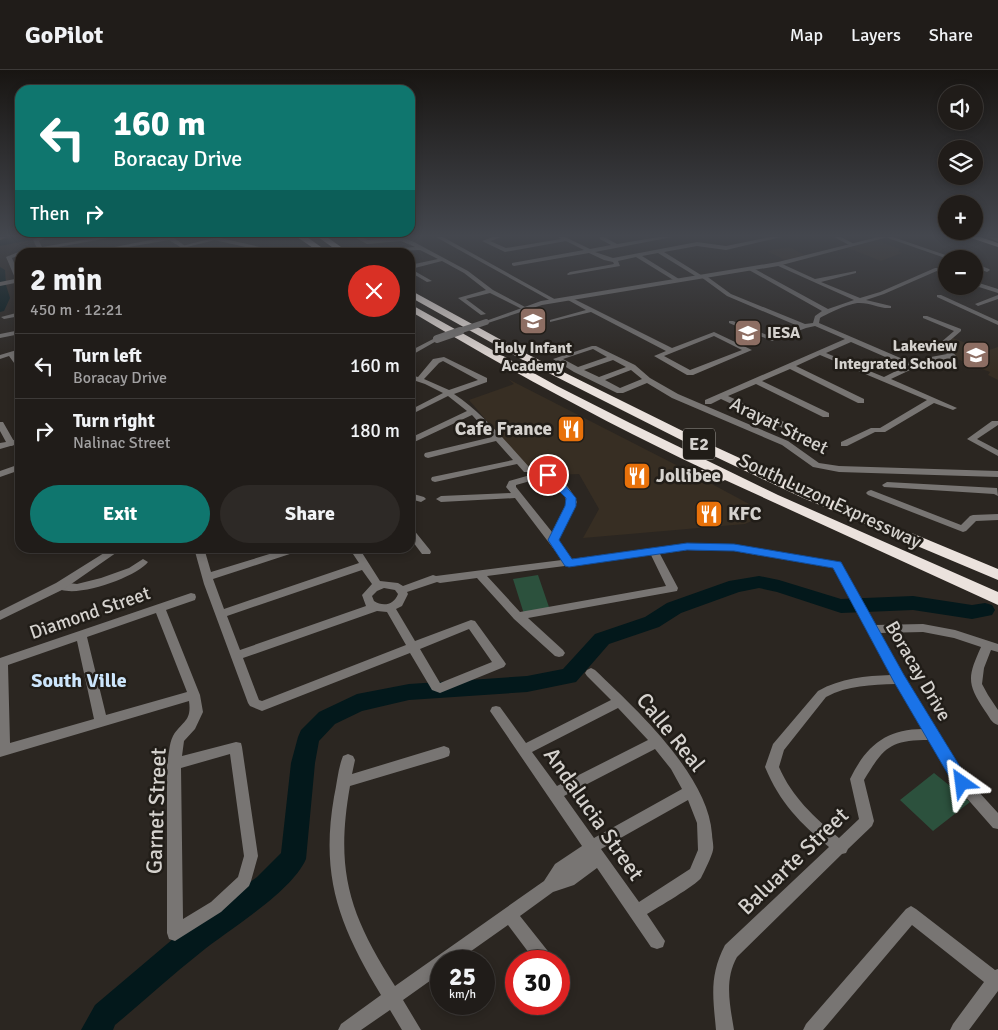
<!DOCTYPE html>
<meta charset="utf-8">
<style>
:root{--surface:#201c19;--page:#2d2926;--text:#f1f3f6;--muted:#a2a1a2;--line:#3d3a38;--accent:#0f766e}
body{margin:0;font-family:Signika,sans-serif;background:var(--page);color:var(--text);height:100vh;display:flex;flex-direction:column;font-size:19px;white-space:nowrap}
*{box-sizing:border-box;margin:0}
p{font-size:16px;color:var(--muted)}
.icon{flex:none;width:28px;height:28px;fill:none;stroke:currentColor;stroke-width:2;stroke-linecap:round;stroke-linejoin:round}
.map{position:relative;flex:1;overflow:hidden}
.drawer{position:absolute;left:15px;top:178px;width:400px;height:305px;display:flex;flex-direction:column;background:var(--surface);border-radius:15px;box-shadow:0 2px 8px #0003,0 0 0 1px var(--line)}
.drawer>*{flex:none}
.top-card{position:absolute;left:15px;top:15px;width:400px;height:152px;border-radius:15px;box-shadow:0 2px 8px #0003,0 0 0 1px var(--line);background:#0f766e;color:#fff;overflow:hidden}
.fabs{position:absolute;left:938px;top:15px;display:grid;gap:10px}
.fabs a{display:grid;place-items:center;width:45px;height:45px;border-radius:50%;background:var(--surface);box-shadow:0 2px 8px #0003,0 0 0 1px var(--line);font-size:25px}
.speed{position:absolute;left:430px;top:880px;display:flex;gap:10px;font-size:25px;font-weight:700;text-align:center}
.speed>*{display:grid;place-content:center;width:65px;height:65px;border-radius:50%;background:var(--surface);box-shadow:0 2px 8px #0003,0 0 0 1px var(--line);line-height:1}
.speed small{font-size:12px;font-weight:400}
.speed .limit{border:8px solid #d22;background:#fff;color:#111}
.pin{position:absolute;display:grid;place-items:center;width:42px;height:42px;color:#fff;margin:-21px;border:2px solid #fff;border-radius:50%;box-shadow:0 1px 5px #0007}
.me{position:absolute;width:55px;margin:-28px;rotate:329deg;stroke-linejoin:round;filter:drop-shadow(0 0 4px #0008)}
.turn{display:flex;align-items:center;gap:18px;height:105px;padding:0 15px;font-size:22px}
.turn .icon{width:65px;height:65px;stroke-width:2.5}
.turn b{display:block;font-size:35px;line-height:42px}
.then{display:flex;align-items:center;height:48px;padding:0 15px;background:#0003;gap:10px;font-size:19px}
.round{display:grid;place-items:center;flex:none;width:52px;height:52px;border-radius:26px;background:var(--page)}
.summary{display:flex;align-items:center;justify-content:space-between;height:85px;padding:0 15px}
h1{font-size:30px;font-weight:800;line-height:38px}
.button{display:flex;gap:10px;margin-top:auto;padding:10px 15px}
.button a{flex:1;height:58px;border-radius:30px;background:var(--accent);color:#fff;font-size:20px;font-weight:800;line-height:58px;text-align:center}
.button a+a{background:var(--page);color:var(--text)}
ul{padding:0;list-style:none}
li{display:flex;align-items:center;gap:15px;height:65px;padding:0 15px;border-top:1px solid var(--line)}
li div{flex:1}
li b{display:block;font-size:19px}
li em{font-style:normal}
header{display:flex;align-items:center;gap:30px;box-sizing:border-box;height:70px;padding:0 25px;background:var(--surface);border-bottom:1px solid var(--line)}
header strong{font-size:24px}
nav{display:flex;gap:28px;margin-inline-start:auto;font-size:18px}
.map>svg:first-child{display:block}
.built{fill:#372e23}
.green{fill:#2c513d}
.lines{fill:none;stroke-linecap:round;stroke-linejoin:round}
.river{fill:#03181b;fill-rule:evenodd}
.minor{fill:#787573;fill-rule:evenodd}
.tertiary{fill:#787573;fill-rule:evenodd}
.trunk{fill:#dbd2ce;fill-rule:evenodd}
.motorway{fill:#ebe2dd;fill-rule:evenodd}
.tertiary-bridge-far1{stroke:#787573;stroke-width:6}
.tertiary-bridge{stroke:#787573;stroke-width:8}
.route{fill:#1a73e8;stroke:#114b97}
.labels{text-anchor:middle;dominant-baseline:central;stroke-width:5;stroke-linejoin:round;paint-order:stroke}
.far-poi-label{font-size:16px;font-weight:bold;fill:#d5d2ce;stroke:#211d18;text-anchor:start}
.shield{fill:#211d18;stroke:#9f9c97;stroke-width:1}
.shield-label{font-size:18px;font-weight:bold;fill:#d5d2ce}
.street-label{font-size:19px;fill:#d5d2ce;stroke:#211d18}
.poi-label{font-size:19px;font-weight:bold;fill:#d5d2ce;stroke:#211d18;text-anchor:start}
.neighbourhood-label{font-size:20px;font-weight:bold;fill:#cce5fb;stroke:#211d18}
.near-street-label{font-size:22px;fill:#d5d2ce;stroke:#211d18}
</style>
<header>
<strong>GoPilot</strong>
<nav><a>Map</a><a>Layers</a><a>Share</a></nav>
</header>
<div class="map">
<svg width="998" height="960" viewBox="0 0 998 960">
<rect width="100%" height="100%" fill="#2b2621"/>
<!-- built -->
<path class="built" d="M877 170 902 180 898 181 902 183 881 191 848 178Z
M789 177 805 185 785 190 767 181Z
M953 268 986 281 998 277V310L988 305 990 302 957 289 945 276Z
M508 309 682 398 764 442 760 447 745 454 583 468 599 439 579 404 534 406 469 330 514 314Z"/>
<!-- green -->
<path class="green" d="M538 505 550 540 524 544 513 509Z
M934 703 970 732 933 761 900 730Z"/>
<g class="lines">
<!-- river -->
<path class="river" d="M16 167H36L31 170 0 176V170Z
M0 197 5 200 6 215 10 228 4 241 0 242Z
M759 506 779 510 841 529 913 526 972 535 985 533 992 535 995 540 992 545 972 549 913 540 841 543 777 522 759 518 739 522 681 543 659 557 609 574 576 612 527 622 409 630 362 641 335 654 319 671 315 693 306 789C291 823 229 859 200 883 171 906 144 931 115 955L113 960H81L95 935 180 863 257 807 281 783 291 693 298 667 301 660 319 642 357 624 409 614 527 606 563 599 595 564 645 547 667 533 729 511Z"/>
<!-- minor -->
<path class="minor" d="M0 167H7L0 170Z
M39 167H47L39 171 42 177 101 167H114L30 182H20V185L12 188 20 207V216L18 215 6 187 21 181 37 178 33 170Z
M166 167H173L185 176 200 182C188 183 179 176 169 170L99 182H89Z
M216 167 273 180 276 182H268L214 170V168Z
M354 167H361L368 170 401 167 414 172 468 201 493 220 527 238 522 239 490 223 466 229 486 244 481 245 458 228 486 220 464 203 442 191 411 199 432 211 427 212 410 202V195L438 189 420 180 368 182 370 180 415 177 401 171 367 174Z
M436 167H443L558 231 553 232Z
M493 167H502L490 171 506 178 561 169 558 167H565L590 179 611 175 600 169V167H604L617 174 659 167H672L595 182 613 188 697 172 726 176 770 167H781L726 180 697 176 664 182 701 205H705L731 224 805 254 813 253 815 246 822 241 749 200V198H753L828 239 854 230 776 195V193H780L815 209 856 201V203L821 212 860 228 880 222 935 198H939V200L884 224 866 230 891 236V238C880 239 871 233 860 233 852 232 828 243 820 248L819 253 912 293 931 287 947 284 939 274 954 261 923 248V246H927L961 259V261L946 274 956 286 955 288 927 292 891 309 957 338 953 340 934 333 885 362H875L847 376H841V372L871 358H880L927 330 820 285 796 296 864 329V333H858L790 299 762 311 829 343V347H823L756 314 728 326 797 358V362H791L721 329 711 334H705V330L845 269 815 256 806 258 772 271 729 253V251H733L772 267 798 256 727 226 701 207H697L658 183 642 186 679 209V211H675L636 187 618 191 620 196 568 205 567 204 570 202 614 194 613 192 604 190 589 183 514 196 512 195V193L584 180 566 171 505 182 482 171ZM851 272 906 296 884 307 826 283Z
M834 167H841L856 175 851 176Z
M885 167H893L957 189H948Z
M989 167 998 168V172L990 168Z
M974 193 989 199 990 200 987 202 974 197Z
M979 213 998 219V223L979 217 961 224 956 223Z
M937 225H941L998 251V255L937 227Z
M998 225V229L978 236 975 234Z
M570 227 672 278 714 262 752 280 693 305H687L654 286 666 281 591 242 550 252V250L586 240 568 230 567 229ZM714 266 742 280 690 300 664 286Z
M20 242V246L4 249 1 247Z
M20 260V264L0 268V264Z
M592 276H596L635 295 650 308 678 324 788 371 819 393 839 396 998 401V407L839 402 813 397 782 375 672 328 647 313 623 323H617L574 302 553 289ZM593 279 607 287 578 297 563 289ZM613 290 626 297 599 307 584 300ZM631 300 642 309 620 318 605 310Z
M20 279V283L15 285 20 290V297H17L9 286 0 289V285Z
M444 287 487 308V312L454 324C484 344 506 372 530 398L531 400 530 402H524L517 394 435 412 432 411 431 409 432 407 513 390 496 371 428 388 425 387 424 385 425 383 492 367 472 345 410 374V368L467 341 448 326 410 345V340L443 323 425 314 410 309V305L418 307 433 289ZM443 291 478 310 449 320 424 309 439 293Z
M992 351H998V355L977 369 998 380V386L967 369Z
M20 367V373L11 376 7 373Z
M20 394V400L0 407V401Z
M541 402C559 402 570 417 577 432L558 470 571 489 687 474 734 475 837 492 842 495 875 555 923 554 955 560 998 574V582L991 580 984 598 982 614 988 625 998 640V655C991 653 989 646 985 641 966 613 968 606 981 577L954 568 923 562 880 563 903 606 967 709 998 743V759L993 758 957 717 929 670C890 670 884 677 864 710L874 751 872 756 848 779 846 783 842 784 737 887C724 910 730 935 734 960H716C713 927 709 906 725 875L829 777C800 753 780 733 765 697L773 674 818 621C841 608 865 606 891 605L833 498 734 481 687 480 660 484 678 518 677 521 528 548 563 580 565 583 563 586 559 587 555 586 514 549 477 508 440 513 437 512 407 522 408 524 402 536 396 539 415 571 471 550 475 551 504 591 506 594 504 597 440 623 432 620 410 583 262 641 250 636 248 633 204 514 194 478H204L211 502 289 478H303L302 480 213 509 224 539 359 493 349 478H359L380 511 398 513 403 516 433 505 436 506 562 490 515 428 441 432 436 429 441 426 511 423 506 417 509 411ZM541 408C554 408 563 422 567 432L552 462 516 417V415ZM651 485 666 516 520 542 487 506ZM362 500 372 514 362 525 366 536 240 580 227 546ZM384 518 395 520 398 524C394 535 383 537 374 531L372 526 377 521ZM377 541 387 542 406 575 262 631 259 630 243 588ZM469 559 492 592 440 613 420 579ZM896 614 923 659C886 659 866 676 850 709L859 749 839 768C814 747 792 727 779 697L784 680 826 627C848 615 871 615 896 614Z
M887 412 997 418 998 426 994 424 884 417 882 415Z
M871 420 961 455 970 446 973 445 998 444V450L976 451 966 461 963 462 868 425 866 423 868 421Z
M410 423 424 427 426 429 421 432 410 429Z
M410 458 413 459 430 480 431 482 430 484H422L410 468Z
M143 489 148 492C137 507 69 532 55 516L60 512 77 514 101 508 129 498Z
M191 523 195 524 196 527 195 530 166 540 200 625 203 642 195 659 184 671 182 686 236 672 241 673 242 677 258 786 251 811 249 816 221 842 175 871 169 869 167 863V694C169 686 169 673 173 666 182 651 192 652 189 631L0 687V588ZM156 543 187 622 106 645 87 567ZM77 571 94 649 10 673 8 595ZM230 684 244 786 238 807 211 832 183 849 181 698Z
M591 598 595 600C636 639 708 705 712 764 712 769 714 775 713 780 712 786 704 802 701 808 696 815 657 838 647 844L665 871 663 877 657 879 651 877 597 798 574 815 553 822 520 846 551 885 553 891H535L508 855 457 891H441V903L403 930 421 960H402L390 940 361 960H338L341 954 381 925C340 857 320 808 334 727 337 714 338 698 343 686L348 684 353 686 355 690 352 704 444 676 449 678 450 682 449 686 444 688 350 716C335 801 349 844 395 916L544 811 555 794 582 776 490 641 492 637 496 636 500 637 526 673 611 630 587 606 585 603 587 600ZM618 638 648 670 557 716 532 682ZM655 679 671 699 682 719 594 768 564 726ZM688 730 697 753 698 780 690 799 639 832 601 779Z
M911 836 916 839 995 900 998 899V921L969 960H950L953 954 984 912 912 855 823 960H803L806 954 906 839Z"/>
<!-- tertiary -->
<path class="tertiary" d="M217 167H227L167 182H159Z
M878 167H888L778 196 542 235 488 253 483 252 541 231 778 192Z
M20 208V212L0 216V212Z
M435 268 440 269 410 286V281Z
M0 352H3L15 373 14 375 0 379V373L6 372 0 361Z
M112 478H123L64 519 0 550V541L56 513Z"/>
<!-- trunk -->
<path class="trunk" d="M968 167H980L998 173V177Z"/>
<!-- motorway -->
<path class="motorway" d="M297 167H307L328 182H319Z
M318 167H327L348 182H339Z
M410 220 527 284 707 373 813 422 998 499V510L803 428 699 379 519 288 410 227Z
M410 234 557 316 630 353 778 425 998 522V535L725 410 719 413 702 408 685 409 683 406 685 403 702 400 708 401C606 353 507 299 410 241Z"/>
<!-- tertiary-bridge-far1 -->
<path class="tertiary-bridge-far1" d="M456 262 486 252"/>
<!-- tertiary-bridge -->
<path class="tertiary-bridge" d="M437 269 460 261"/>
</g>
<!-- sky -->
<linearGradient id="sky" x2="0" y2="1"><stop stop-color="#181512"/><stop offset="0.55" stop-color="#44474e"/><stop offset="1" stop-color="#44474e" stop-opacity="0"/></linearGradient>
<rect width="998" height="301" fill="url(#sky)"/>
<!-- route -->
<path class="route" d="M548 402 557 406 576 428V436L559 470 572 489 687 473 734 474 841 492 904 605 967 708 970 713 967 718 962 720 956 718 894 612 833 498 734 481 687 480 569 497 565 496 548 470 565 436 566 428 543 405Z"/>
<!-- icons -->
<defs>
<g id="school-square" transform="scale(1.4375)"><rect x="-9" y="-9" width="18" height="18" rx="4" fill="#8d6e63" stroke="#211d18"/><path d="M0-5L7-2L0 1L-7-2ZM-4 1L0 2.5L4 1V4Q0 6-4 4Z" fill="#fff"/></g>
<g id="restaurant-square" transform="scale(1.4375)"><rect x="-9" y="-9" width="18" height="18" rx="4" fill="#e8710a" stroke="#211d18"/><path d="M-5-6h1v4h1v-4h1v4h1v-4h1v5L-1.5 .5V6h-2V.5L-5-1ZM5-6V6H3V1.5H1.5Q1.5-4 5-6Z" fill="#fff"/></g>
</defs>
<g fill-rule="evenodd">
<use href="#school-square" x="533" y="251"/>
<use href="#school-square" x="748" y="263"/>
<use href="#school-square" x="976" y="285"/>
<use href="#restaurant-square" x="571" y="359"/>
<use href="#restaurant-square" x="637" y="406"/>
<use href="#restaurant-square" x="709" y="444"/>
</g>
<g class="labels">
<!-- far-poi labels -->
<g class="far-poi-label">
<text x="767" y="263">IESA</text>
<text x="957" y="276" text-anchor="end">Lakeview<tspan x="957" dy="18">Integrated School</tspan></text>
<text x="533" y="278" text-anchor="middle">Holy Infant<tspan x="533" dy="18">Academy</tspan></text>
</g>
<!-- shield labels -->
<rect class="shield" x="683" y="358.5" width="32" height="31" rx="4"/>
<g class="shield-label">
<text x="699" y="374">E2</text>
</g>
<!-- street labels -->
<g class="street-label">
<text transform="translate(779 356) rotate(26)">Arayat Street</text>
<text transform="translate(830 431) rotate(25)">South Luzon Expressway</text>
<text transform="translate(90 543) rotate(-19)">Diamond Street</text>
<text transform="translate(918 601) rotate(60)">Boracay Drive</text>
</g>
<!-- poi labels -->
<g class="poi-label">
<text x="552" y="359" text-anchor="end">Cafe France</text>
<text x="656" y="406">Jollibee</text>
<text x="728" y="444">KFC</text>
</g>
<!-- neighbourhood labels -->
<g class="neighbourhood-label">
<text x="79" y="610">South Ville</text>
</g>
<!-- near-street labels -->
<g class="near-street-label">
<text transform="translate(671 662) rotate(51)">Calle Real</text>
<text transform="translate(156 741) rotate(-88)">Garnet Street</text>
<text transform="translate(594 744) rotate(55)">Andalucia Street</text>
<text transform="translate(793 791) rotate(-44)">Baluarte Street</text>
</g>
</g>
</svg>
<div class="fabs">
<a><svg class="icon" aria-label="sound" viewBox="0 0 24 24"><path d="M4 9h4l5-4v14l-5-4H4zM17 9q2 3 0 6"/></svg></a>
<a><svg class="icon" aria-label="layers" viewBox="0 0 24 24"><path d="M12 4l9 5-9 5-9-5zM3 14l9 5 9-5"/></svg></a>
<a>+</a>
<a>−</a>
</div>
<div class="speed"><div>25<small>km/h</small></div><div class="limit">30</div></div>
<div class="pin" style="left:548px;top:405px;background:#d93025"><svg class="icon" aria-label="arrive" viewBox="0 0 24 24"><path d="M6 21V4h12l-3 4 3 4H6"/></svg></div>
<svg class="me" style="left:962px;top:713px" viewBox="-20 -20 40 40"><path d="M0-17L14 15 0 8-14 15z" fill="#1a73e8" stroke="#fff" stroke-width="4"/></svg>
<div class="top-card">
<div class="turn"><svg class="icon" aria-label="left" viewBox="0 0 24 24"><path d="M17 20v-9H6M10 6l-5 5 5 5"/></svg><div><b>160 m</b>Boracay Drive</div></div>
<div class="then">Then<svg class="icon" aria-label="right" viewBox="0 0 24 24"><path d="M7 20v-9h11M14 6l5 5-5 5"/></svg></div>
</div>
<section class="drawer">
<div class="summary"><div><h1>2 min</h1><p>450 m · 12:21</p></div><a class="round" style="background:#d93025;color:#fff"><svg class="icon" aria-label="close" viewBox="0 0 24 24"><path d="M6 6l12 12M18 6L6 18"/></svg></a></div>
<ul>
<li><svg class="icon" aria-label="left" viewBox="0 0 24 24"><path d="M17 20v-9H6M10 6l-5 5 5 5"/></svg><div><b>Turn left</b><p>Boracay Drive</p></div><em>160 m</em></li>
<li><svg class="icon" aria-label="right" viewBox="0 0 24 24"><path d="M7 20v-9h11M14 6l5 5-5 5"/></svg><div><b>Turn right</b><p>Nalinac Street</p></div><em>180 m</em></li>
</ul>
<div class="button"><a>Exit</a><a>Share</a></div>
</section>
</div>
